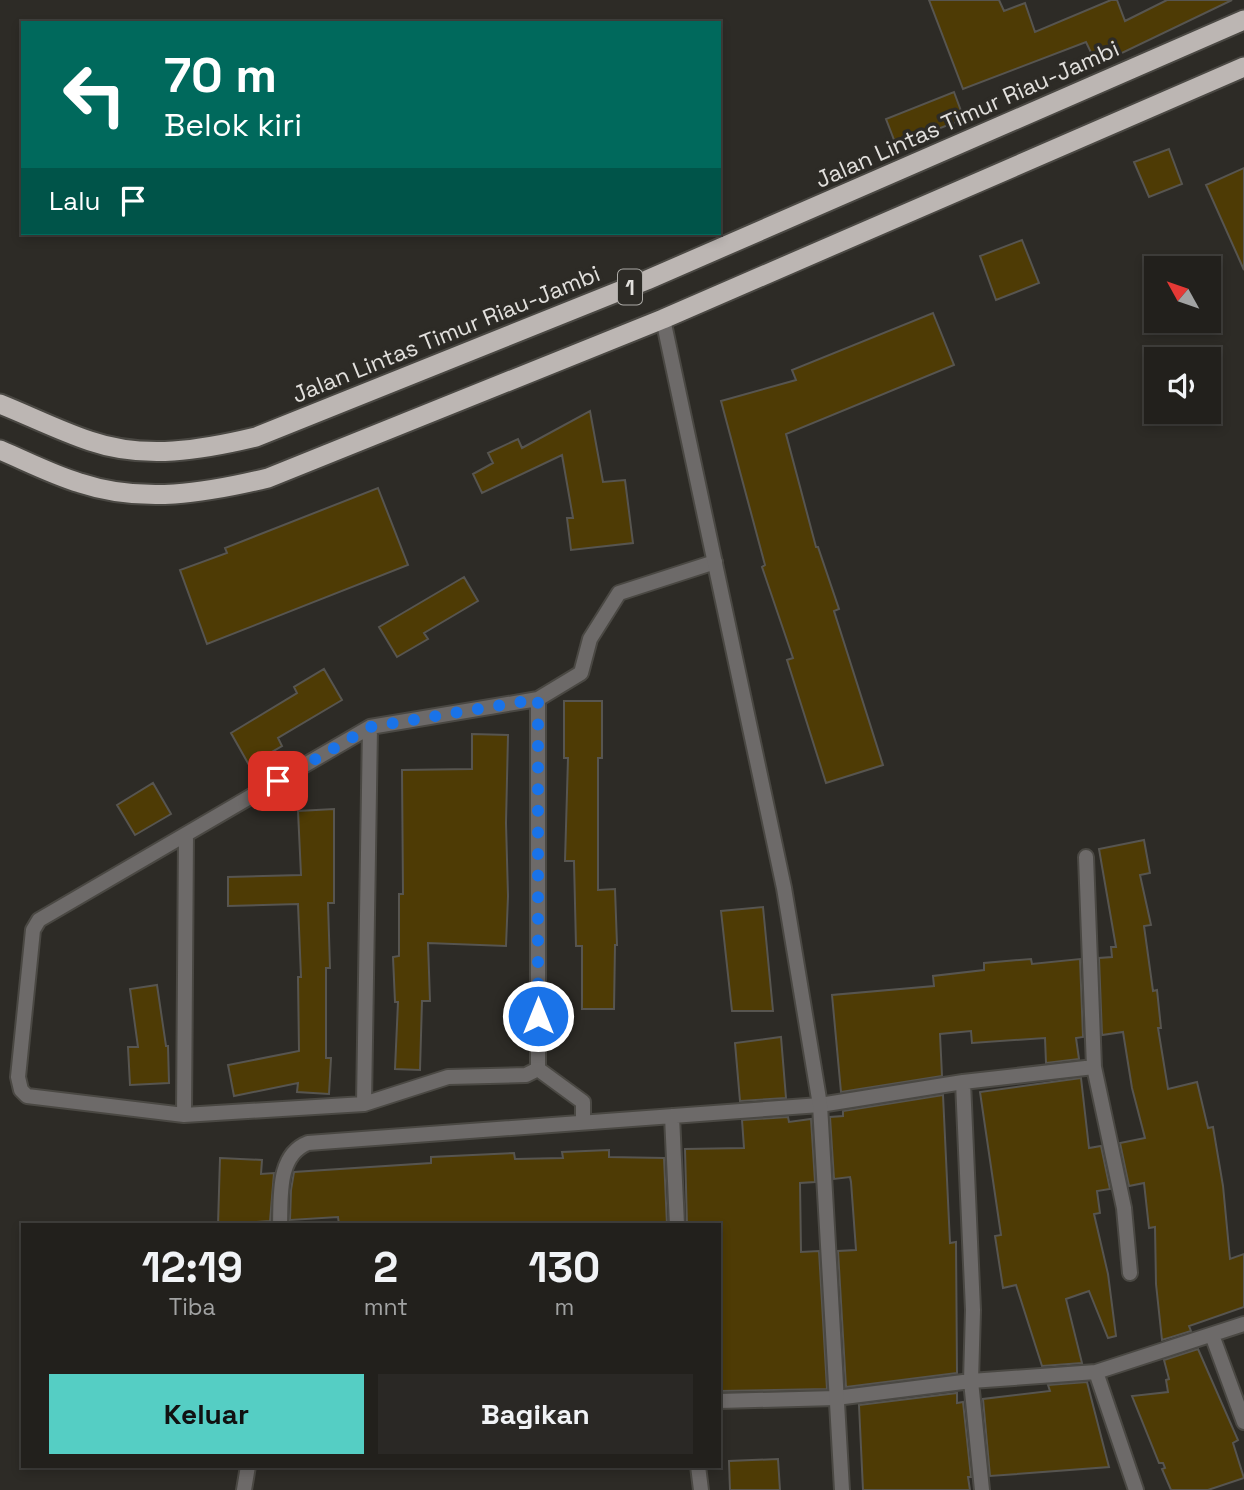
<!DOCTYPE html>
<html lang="id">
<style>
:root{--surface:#22201c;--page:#2a2825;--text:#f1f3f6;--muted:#a2a3a3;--line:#3f3e3b;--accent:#55cec4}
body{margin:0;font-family:"Space Grotesk",sans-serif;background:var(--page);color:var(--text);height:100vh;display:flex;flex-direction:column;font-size:26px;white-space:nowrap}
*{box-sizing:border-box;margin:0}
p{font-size:23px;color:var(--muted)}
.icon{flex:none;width:38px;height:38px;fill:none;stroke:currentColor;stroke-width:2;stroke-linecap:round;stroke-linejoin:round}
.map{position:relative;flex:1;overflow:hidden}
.side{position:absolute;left:21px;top:1223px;width:700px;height:245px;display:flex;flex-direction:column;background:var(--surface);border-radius:0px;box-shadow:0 4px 10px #0003,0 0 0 2px var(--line)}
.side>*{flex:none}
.hud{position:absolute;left:21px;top:21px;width:700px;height:214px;border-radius:0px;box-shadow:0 4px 10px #0003,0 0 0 2px var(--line);background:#00695c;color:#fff;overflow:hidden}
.needle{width:46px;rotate:310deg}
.tools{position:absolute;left:1144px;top:256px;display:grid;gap:14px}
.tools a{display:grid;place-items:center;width:77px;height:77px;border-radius:0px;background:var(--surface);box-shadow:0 4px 10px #0003,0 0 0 2px var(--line);font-size:35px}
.pin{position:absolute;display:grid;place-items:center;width:60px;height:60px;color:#fff;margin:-30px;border-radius:14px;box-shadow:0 4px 10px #0006}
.me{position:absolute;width:77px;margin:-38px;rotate:0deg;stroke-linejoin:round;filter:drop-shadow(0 0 5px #0008)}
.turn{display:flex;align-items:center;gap:24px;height:147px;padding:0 28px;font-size:32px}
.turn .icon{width:91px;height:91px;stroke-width:2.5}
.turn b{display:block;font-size:49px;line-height:60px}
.then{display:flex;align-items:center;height:66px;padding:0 28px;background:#0003;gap:14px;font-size:26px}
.eta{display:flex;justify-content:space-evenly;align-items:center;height:119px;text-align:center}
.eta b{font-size:42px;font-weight:600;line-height:49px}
.cta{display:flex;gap:14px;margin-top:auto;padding:14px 28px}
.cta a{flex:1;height:80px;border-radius:0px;background:var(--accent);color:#111;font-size:28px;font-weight:600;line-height:80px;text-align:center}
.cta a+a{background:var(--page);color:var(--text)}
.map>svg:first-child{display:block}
.building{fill:#4e3b05;stroke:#575550;stroke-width:2}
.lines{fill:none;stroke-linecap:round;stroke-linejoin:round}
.minor-casing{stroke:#4a4843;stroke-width:18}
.tertiary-casing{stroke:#4a4843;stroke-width:18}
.trunk-casing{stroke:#4a4843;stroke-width:23}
.minor{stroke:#6d6a69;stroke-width:14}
.tertiary{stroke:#6d6a69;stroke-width:14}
.trunk{stroke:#bcb6b3;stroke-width:19}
.route{stroke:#1a73e8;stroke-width:12;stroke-dasharray:0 21.6}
.labels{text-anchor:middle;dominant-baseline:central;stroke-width:7;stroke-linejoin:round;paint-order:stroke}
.shield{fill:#2d2b26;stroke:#acaaa6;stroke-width:2}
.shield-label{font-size:21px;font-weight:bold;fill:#e2e0dd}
.street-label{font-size:23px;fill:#e2e0dd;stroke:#2d2b26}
</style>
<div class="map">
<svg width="1244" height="1490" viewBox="0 0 1244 1490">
<rect width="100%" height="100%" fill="#2d2b26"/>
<!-- building -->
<path class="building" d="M929 0H999L1004 11 1025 3 1035 32 1111 0H1117L1125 21 1167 0H1232L1097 65 1086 42 963 89Z
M954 92 964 119 896 145 886 119Z
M1169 149 1182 184 1149 197 1134 162Z
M1244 168V270L1206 185Z
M1022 240 1039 283 996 300 980 256Z
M933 313 954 365 786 434 816 547H818L839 609 834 611 883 765 826 783 787 660 793 658 762 567 765 565 721 401 796 380 792 370Z
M590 411 603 482 625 480 633 543 571 550 567 518H573L562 455 482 493 473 474 493 463 488 453 518 439 522 448Z
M378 488 408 565 207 644 180 570 227 553 225 548Z
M464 577 478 601 424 633 428 639 397 657 379 627Z
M324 669 342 700 278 738 282 746 249 765 231 733 297 693 294 687Z
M564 701H602V758H598V890L615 889 617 945H615L614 1009H582V946H576L574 861H565L568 758H564Z
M472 734 508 735 506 823 508 896 506 946 428 943 430 1001H422L420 1070 395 1069 398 1002H395L393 957 399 956V894H403L402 770 472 769Z
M153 783 171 814 135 835 117 805Z
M334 809V903H328L330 968H326V1058H331L329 1094 297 1092 298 1083 234 1096 228 1065 299 1051 298 977H301L298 904 228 906V877L301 875 298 811Z
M1144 840 1150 873 1140 875 1151 925 1144 926 1153 991 1157 990 1161 1028H1158L1168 1089 1197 1082 1208 1128 1213 1127 1223 1186 1230 1259 1244 1254V1307L1189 1326 1191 1331 1162 1340 1156 1284 1155 1227 1149 1228 1144 1183 1129 1186 1120 1143 1145 1138 1132 1088 1123 1032 1102 1035 1099 958 1112 957 1111 947H1116L1099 849Z
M763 907 773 1011H732L721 911Z
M1031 959 1032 964 1080 959 1083 1037 1076 1038 1079 1059 1046 1063 1045 1038 972 1043 971 1031 940 1034 942 1076 841 1092 832 995 934 986 933 976 984 970V963Z
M157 985 166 1046H168L169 1083 130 1085 128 1047H138L130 989Z
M781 1037 786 1098 740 1101 735 1043Z
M1081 1078 1089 1148 1101 1146 1110 1189 1097 1191 1100 1213 1094 1214 1108 1274 1116 1336 1108 1338 1089 1291 1066 1299 1082 1363 1042 1366 1016 1285 1003 1288 995 1236 1001 1235 980 1092Z
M943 1095 950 1243 956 1242 957 1373 846 1387 838 1251 856 1250 851 1182 850 1177 834 1179 830 1117 843 1116V1111Z
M788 1117 789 1122 811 1119 815 1182 800 1183 801 1252 819 1251 827 1389 719 1391V1225H687L685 1149 744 1148 742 1120Z
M609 1150V1157L664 1158 667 1225H339L338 1217 290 1220 291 1190 294 1172 431 1163V1157L514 1153 515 1159 563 1158 562 1152Z
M220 1158 262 1160 261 1174 274 1173 270 1221 257 1222V1225H218Z
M1198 1349 1238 1440 1233 1443 1244 1478 1208 1490H1171L1162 1469 1165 1468 1163 1463H1159L1132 1396 1168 1392 1166 1380 1169 1379 1164 1360Z
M1087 1382 1109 1467 990 1476 983 1399 1050 1391 1048 1385Z
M957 1393V1403L963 1402 971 1477H968L970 1490H863L859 1405Z
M778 1459 780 1490H730L729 1461Z"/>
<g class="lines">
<!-- minor casing -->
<g class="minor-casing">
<path id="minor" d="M538 699 581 673 590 639 619 593 715 562
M1086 857 1094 1067 1124 1208 1130 1273
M538 1069 526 1075 448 1077 364 1104 184 1115 27 1096 21 1090 18 1077 33 930 39 920 370 727 538 699V1069L583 1102V1122
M963 1082 973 1310 971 1381 982 1490
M364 1104 370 727
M184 1115 186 835
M672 1116 677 1225
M280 1225C281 1196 277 1155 308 1143L820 1105 963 1082 1094 1067
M1212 1335 1244 1422
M1096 1372 1136 1490
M719 1401 836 1398 971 1381 1096 1372 1244 1324
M698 1466 701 1490
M244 1490 248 1466"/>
</g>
<!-- tertiary casing -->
<g class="tertiary-casing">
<path id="tertiary" d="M663 319 784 888 820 1105 842 1490"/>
</g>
<!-- trunk casing -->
<g class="trunk-casing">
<path id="trunk" d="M0 404C30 416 60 431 90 441 145 460 202 450 256 437L647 280 1244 20
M0 450C26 461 53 475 80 483 143 504 206 493 268 478L663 319 1244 67"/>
</g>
<!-- minor -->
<use href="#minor" class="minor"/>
<!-- tertiary -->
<use href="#tertiary" class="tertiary"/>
<!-- trunk -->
<use href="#trunk" class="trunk"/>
</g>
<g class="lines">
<!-- route -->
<path class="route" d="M278 781 370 727 538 699V1016"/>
</g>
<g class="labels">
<!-- shield labels -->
<rect class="shield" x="618" y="269.5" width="24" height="35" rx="5"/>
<g class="shield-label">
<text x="630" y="287">1</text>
</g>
<!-- street labels -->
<g class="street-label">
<text transform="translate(967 114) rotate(-24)">Jalan Lintas Timur Riau-Jambi</text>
<text transform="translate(446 334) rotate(-22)">Jalan Lintas Timur Riau-Jambi</text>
</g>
</g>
</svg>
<div class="tools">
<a><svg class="needle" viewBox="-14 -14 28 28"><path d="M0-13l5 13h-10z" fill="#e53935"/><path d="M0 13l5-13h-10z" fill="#a2a3a3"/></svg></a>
<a><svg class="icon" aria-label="sound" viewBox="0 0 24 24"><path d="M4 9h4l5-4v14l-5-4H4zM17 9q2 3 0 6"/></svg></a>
</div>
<div class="pin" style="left:278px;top:781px;background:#d93025"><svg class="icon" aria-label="arrive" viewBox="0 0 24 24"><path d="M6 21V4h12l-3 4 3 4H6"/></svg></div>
<svg class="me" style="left:538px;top:1016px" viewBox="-20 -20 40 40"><circle r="17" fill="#1a73e8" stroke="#fff" stroke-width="3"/><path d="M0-11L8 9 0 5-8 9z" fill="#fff"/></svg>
<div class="hud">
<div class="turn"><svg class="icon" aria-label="left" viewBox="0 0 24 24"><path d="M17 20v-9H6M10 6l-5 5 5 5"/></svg><div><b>70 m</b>Belok kiri</div></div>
<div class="then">Lalu<svg class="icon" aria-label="arrive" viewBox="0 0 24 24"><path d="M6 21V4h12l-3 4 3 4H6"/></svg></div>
</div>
<section class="side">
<div class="eta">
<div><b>12:19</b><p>Tiba</p></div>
<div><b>2</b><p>mnt</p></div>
<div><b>130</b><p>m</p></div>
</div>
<div class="cta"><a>Keluar</a><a>Bagikan</a></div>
</section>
</div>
